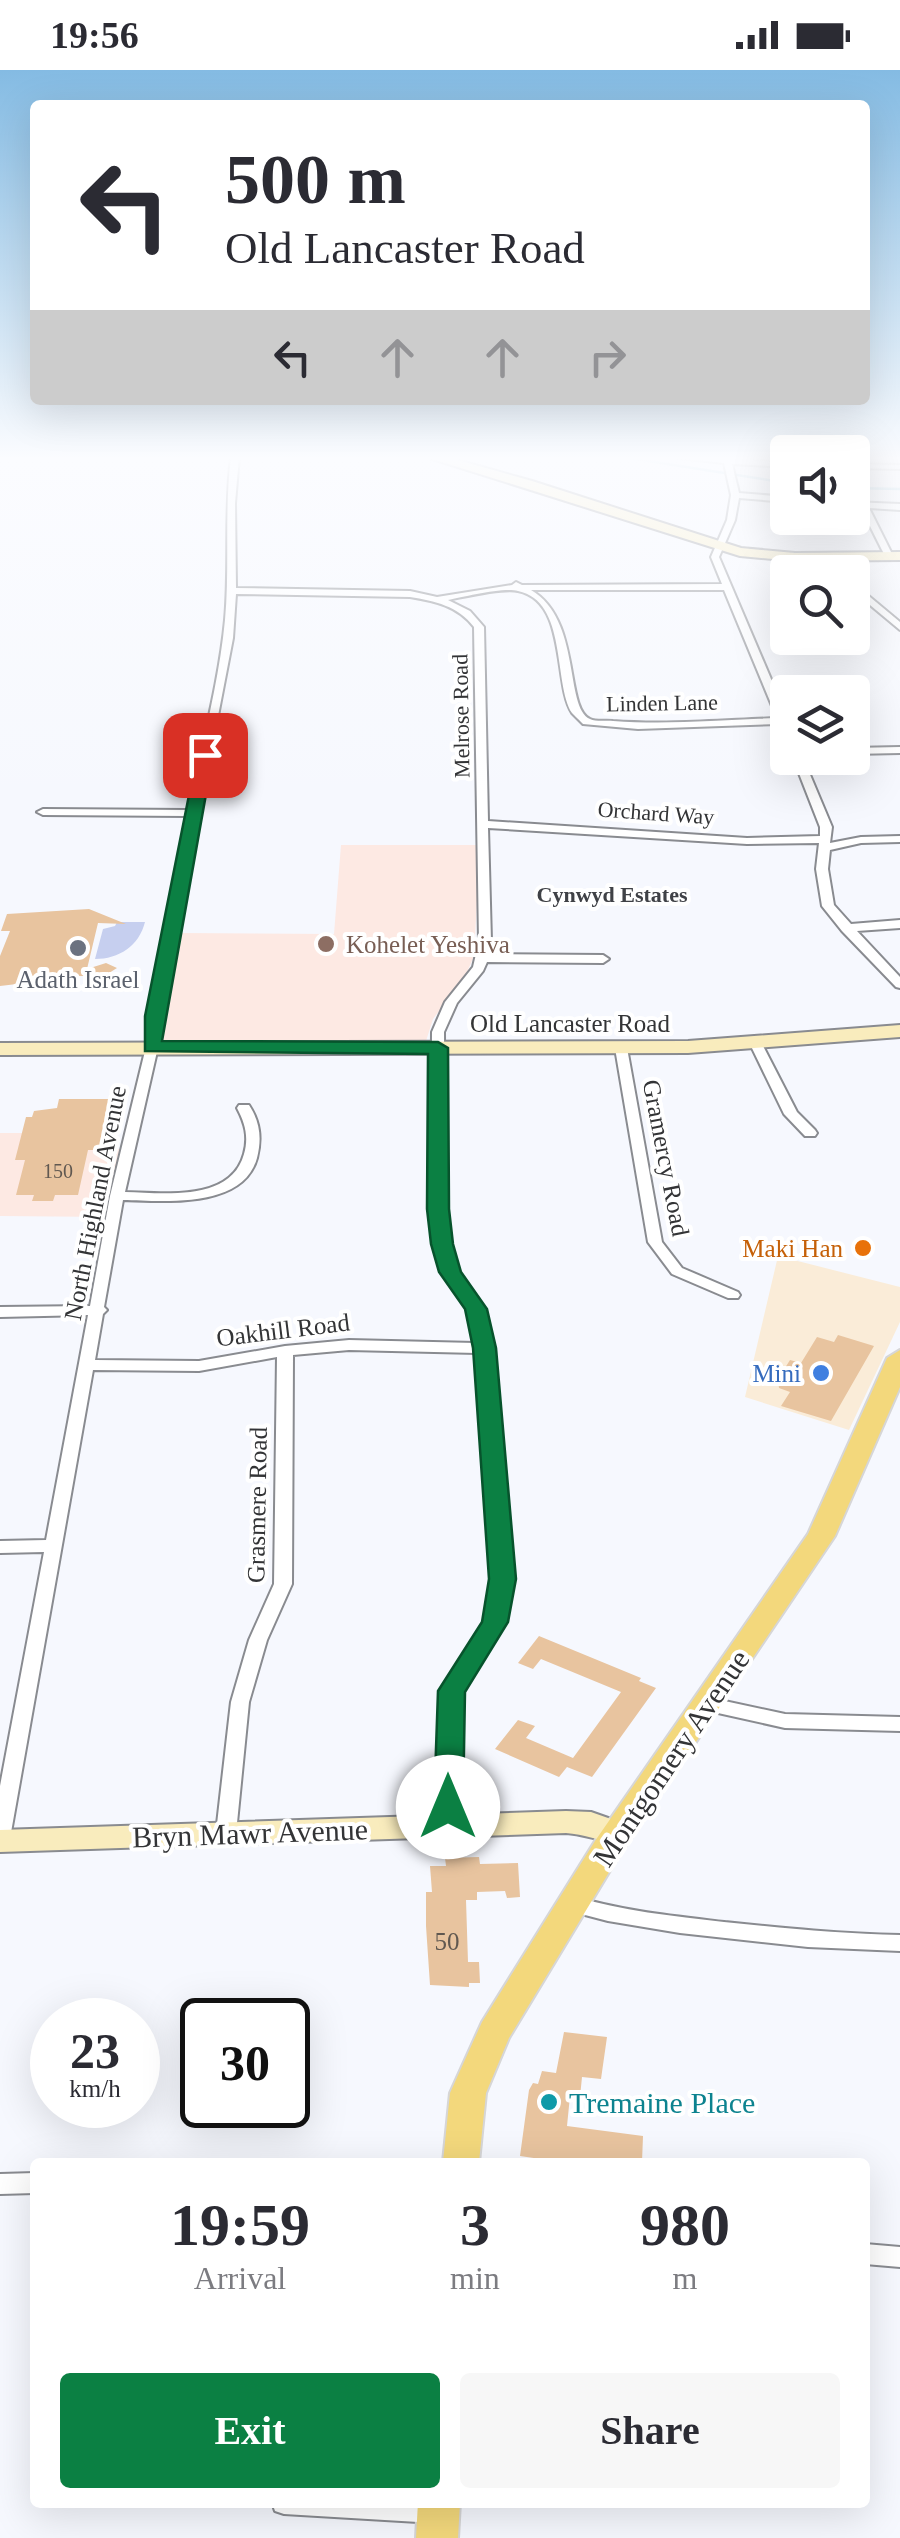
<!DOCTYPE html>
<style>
:root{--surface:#fff;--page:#f7f7f7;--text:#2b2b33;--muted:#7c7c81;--accent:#0b8043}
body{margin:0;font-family:"Times New Roman",serif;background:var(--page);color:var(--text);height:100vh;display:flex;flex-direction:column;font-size:38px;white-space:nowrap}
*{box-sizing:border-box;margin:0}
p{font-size:32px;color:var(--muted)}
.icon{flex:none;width:55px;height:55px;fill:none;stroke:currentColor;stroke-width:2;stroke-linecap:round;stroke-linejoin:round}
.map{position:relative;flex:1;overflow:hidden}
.panel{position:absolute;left:30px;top:2088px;width:840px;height:350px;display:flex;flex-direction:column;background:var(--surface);border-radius:10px;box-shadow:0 10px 40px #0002}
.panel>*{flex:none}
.guide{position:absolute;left:30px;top:30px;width:840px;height:305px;border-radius:10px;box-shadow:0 10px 40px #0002;background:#fff;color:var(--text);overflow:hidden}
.buttons{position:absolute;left:770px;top:365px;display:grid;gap:20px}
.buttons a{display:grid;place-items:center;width:100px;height:100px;border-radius:10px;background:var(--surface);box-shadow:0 10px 40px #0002;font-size:50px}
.speed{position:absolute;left:30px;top:1928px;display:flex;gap:20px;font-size:50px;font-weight:700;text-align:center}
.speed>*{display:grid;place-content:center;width:130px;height:130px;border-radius:50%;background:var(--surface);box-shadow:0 10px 40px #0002;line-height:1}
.speed small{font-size:25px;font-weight:400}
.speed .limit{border:5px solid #111;border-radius:15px;background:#fff;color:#111}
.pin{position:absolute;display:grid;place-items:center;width:85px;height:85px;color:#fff;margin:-42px;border-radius:20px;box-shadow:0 5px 15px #0006}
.me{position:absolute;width:110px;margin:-55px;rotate:0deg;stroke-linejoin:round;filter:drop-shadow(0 0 8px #0008)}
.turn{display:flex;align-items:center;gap:35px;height:210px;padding:0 30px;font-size:45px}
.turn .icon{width:130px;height:130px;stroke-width:2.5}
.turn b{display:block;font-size:70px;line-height:85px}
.lanes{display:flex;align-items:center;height:95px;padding:0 30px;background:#0003;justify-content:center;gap:50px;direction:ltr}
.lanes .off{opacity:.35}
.eta{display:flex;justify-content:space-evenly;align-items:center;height:170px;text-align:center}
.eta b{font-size:60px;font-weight:700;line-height:70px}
.cta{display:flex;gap:20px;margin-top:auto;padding:20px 30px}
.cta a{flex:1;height:115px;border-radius:10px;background:var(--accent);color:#fff;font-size:40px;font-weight:700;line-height:115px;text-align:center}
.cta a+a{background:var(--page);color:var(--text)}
.status{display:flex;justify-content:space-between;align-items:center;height:70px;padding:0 50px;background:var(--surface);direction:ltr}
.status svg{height:28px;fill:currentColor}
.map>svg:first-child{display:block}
.commercial{fill:#faecd8}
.education{fill:#fde9e3}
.green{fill:#c6cfef}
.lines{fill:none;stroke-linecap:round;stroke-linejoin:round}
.stream{stroke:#8ec5db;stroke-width:2.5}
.building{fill:#e8c49f}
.street-casing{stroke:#898b90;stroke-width:4}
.secondary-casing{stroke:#898b90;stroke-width:4}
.primary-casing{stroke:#d6d6d7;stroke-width:4}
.street{fill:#fff;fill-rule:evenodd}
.secondary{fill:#f9ecbd;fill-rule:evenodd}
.primary{fill:#f3d87c;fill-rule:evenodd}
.route{fill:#0b8043;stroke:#07532c;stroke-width:2.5}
.education-dot{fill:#8d6e63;stroke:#fff;stroke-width:4}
.worship-dot{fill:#6b7280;stroke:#fff;stroke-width:4}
.food-dot{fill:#e8710a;stroke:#fff;stroke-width:4}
.shop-dot{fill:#3f7fe0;stroke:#fff;stroke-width:4}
.culture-dot{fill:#0f9aa8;stroke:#fff;stroke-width:4}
.labels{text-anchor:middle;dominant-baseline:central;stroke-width:8;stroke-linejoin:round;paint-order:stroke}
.number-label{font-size:20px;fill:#605850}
.far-street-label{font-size:22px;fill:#333436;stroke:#fff}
.far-neighbourhood-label{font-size:22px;font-weight:bold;fill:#3f4146;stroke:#fff}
.education-label{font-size:25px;fill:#785e54;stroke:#fff;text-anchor:start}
.worship-label{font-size:25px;fill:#5b616d;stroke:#fff}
.street-label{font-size:25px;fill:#333436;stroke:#fff}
.food-label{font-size:25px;fill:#c56008;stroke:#fff;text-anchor:end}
.shop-label{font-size:25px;fill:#366cbe;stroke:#fff;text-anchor:end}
.near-number-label{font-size:25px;fill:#605850}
.near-street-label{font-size:30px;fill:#333436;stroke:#fff}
.near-culture-label{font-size:30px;fill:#0d838f;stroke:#fff;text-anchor:start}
</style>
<div class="status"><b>19:56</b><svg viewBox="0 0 49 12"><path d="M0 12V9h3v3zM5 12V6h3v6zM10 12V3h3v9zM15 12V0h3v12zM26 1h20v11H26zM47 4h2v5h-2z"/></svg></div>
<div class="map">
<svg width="900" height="2468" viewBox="0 0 900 2468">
<rect width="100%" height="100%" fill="#f6f8fe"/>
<!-- commercial -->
<path class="commercial" d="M778 1186 900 1217V1252L849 1360 745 1327Z"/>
<!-- education -->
<path class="education" d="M341 775H480L474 886 465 907 433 949 426 971 161 973 180 863 334 864Z
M0 1063H23L19 1080 125 1079 108 1147 0 1146Z"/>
<!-- green -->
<path class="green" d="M117 852H145C139 876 119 889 95 889L103 859 115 856Z"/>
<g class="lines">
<!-- stream -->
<path class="stream" d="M623 387 788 413
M852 418 900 419"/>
</g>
<!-- building -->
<path class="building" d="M89 839 126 854 98 853 87 899 106 893 117 898 101 908 86 902 85 906H32L17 914 0 916V886L10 861H1L7 844Z
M59 1029H110L99 1080H88L78 1125H55L53 1131H32L34 1125H16L25 1090H15L26 1047H32L34 1041 57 1038Z
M838 1265 874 1276 831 1351 781 1336 790 1322 779 1318 778 1309 790 1290 801 1293 817 1267 834 1272Z
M539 1566 641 1608 639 1611 656 1618 592 1707 567 1697 559 1707 495 1679 518 1650 535 1656 526 1668 573 1688 621 1622 541 1589 533 1599 518 1593Z
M479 1787 480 1794 518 1793 520 1827 507 1828 505 1821 477 1822V1830H466L468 1892H479L480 1913H469V1917L430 1915 426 1856V1822H432L430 1796H446L445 1788Z
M564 1962 607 1967 601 2009 582 2007 580 2027 570 2026 567 2056 643 2066 642 2092H561L520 2086 529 2020 533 2013 538 2014 542 2001 556 2003Z"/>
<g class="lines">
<!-- street casing -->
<g class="street-casing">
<path id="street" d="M231 387H239L235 433 236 518 410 521 437 527 512 515 516 512 522 515 722 514 711 487 727 450 731 425 724 393 670 387H716L788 393V397L732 394 739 423 788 427V432L739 428 735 450 719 487 788 649V666L784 665 779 654 638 659 583 654C582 653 573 644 572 643 553 614 568 531 518 521 503 517 464 527 448 530L470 541 484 557 488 751 747 768 820 766V757L793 688H803L832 757 830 773 861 767 900 766V772L861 773 830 780 828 799 834 835 851 854 900 850V858L857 861 900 907V918L896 917 842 861 822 836 816 799 819 773 747 774 488 758 491 871 488 884 603 885 609 889 603 893 487 892 483 901 457 933 444 962 445 1139 457 1202 484 1239 492 1278 512 1509 504 1552 461 1622 457 1636 458 1757 455 1762 448 1764 441 1762 438 1757 439 1636 443 1621 486 1552 494 1509 477 1283 349 1280 293 1285 292 1514 267 1570 249 1632 236 1763 233 1768 226 1770 219 1768 216 1763 231 1632 249 1570 274 1514 277 1287 199 1301 93 1300 10 1768 7 1773 0 1775V1716L44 1482 0 1483V1471L46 1470 88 1245 0 1247V1237L90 1236 110 1126 146 977 148 947 188 746 43 745 37 742 43 739 189 740C201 677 219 613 225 550 230 496 224 442 231 387ZM531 520H724L777 648C723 650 667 655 613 651 607 650 596 652 590 649 564 637 582 550 531 520ZM236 524 410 527C435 531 458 536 474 557L479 871 473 897 445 932 432 962 431 1139 443 1202 468 1239 475 1273 349 1270 285 1276 199 1291 95 1290 103 1244 107 1240 104 1237 123 1130C164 1131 243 1139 257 1088 262 1068 260 1052 249 1035H239L237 1038C245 1053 249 1067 244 1084 231 1132 164 1123 125 1122L158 977 160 947 233 568Z
M852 394 900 395V399L852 398Z
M852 432 900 434V440L869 438 893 486 892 488H886L861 438H852Z
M804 448H812V449L808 452Z
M823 484 826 485 843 502H834L819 487Z
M852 512 900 552V560L852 520Z
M900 677V683L852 684V678Z
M756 970 762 974 797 1042 815 1060 817 1063 815 1066H805L784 1044 750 974Z
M621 974 627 978 662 1172 682 1198 738 1222 740 1225 738 1228H728L672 1204 648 1172 615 978Z
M706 1627 785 1644 900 1647V1661L785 1658 700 1639 697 1634 700 1629Z
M573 1826C622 1841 673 1846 724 1852 783 1858 841 1864 900 1865V1881L808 1877 680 1863 608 1851 566 1840 563 1834 566 1828Z
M35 2103V2123L0 2124V2104Z
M865 2174 900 2177V2197L865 2194Z
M272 2432H444L447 2441 444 2450 435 2453 284 2444 275 2441Z"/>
</g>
<!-- secondary casing -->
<g class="secondary-casing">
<path id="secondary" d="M426 387H447L532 411 741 478 795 483 900 482V490L795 491 740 486Z
M900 955V967L688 983 0 985V973L688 971Z
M566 1741 591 1742 628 1755 632 1763 628 1771C612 1776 586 1764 566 1763L0 1782V1760Z"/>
</g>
<!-- primary casing -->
<g class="primary-casing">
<path id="primary" d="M900 1280V1317L835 1466 617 1789 509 1968 486 2023 479 2092H443L450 2023 482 1952 595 1771 808 1464 887 1288Z
M418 2432H460L458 2468H416Z"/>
</g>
<!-- street -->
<use href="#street" class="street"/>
<!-- secondary -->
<use href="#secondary" class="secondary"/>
<!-- primary -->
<use href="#primary" class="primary"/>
</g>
<!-- sky -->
<linearGradient id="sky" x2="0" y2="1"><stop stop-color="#84bbe3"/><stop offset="0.53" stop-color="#fbfcff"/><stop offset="1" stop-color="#fbfcff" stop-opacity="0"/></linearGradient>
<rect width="900" height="733" fill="url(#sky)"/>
<!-- route -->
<path class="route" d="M205 680 213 685 162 971 438 972 448 978 449 1139 453 1174 461 1202 487 1239 496 1278 516 1509 508 1552 465 1622 463 1737 458 1745 448 1748 438 1745 434 1737 438 1621 482 1552 489 1509 473 1278 465 1239 439 1202 431 1174 427 1139 428 984 145 981V946L197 685Z"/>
<!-- markers -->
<circle class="education-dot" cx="326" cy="874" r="10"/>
<circle class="worship-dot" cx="78" cy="878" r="10"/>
<circle class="food-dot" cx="863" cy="1178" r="10"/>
<circle class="shop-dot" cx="821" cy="1303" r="10"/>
<circle class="culture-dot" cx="549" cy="2032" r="10"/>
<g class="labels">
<!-- number labels -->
<g class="number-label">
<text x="58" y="1101">150</text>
</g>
<!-- far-street labels -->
<g class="far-street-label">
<text transform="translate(662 633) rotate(-1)">Linden Lane</text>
<text transform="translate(461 646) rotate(-91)">Melrose Road</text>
<text transform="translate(656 743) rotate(4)">Orchard Way</text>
</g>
<!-- far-neighbourhood labels -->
<g class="far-neighbourhood-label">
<text x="612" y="824">Cynwyd Estates</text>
</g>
<!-- education labels -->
<g class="education-label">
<text x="346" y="874">Kohelet Yeshiva</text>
</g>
<!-- worship labels -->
<g class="worship-label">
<text x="78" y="909">Adath Israel</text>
</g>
<!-- street labels -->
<g class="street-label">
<text x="570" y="953">Old Lancaster Road</text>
<text transform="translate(666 1088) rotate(79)">Gramercy Road</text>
<text transform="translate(95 1133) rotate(-79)">North Highland Avenue</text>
<text transform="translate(283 1260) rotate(-7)">Oakhill Road</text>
<text transform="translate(257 1435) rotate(-89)">Grasmere Road</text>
</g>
<!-- food labels -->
<g class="food-label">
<text x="843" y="1178">Maki Han</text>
</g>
<!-- shop labels -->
<g class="shop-label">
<text x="801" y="1303">Mini</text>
</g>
<!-- near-number labels -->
<g class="near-number-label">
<text x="447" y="1871">50</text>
</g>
<!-- near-street labels -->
<g class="near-street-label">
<text transform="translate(671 1688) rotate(-56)">Montgomery Avenue</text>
<text transform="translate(250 1763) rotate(-2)">Bryn Mawr Avenue</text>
</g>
<!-- near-culture labels -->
<g class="near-culture-label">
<text x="569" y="2032">Tremaine Place</text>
</g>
</g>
</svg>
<div class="buttons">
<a><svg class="icon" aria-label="sound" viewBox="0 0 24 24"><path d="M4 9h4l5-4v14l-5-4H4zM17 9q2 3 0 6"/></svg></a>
<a><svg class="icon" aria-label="search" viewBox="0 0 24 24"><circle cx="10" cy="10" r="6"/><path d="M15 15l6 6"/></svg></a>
<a><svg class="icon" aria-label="layers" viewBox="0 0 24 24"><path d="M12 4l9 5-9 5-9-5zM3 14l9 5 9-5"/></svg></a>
</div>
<div class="speed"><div>23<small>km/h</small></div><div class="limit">30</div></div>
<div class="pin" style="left:205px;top:685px;background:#d93025"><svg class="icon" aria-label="arrive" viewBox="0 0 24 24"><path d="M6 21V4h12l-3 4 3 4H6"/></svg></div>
<svg class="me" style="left:448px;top:1737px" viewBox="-20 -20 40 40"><circle r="19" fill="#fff"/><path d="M0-13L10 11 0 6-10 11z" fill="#0b8043"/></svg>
<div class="guide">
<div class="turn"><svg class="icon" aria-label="left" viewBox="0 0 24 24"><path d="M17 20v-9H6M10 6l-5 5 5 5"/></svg><div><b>500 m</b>Old Lancaster Road</div></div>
<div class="lanes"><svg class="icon" aria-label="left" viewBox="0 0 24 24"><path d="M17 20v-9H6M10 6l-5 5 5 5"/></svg><svg class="icon off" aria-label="ahead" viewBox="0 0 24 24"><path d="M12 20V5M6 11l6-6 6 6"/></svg><svg class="icon off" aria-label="ahead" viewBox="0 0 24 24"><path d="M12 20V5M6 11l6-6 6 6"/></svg><svg class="icon off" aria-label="right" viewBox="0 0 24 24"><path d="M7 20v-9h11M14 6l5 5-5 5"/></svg></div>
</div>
<section class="panel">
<div class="eta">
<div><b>19:59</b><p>Arrival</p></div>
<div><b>3</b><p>min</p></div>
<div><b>980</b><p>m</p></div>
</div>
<div class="cta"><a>Exit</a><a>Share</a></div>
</section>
</div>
